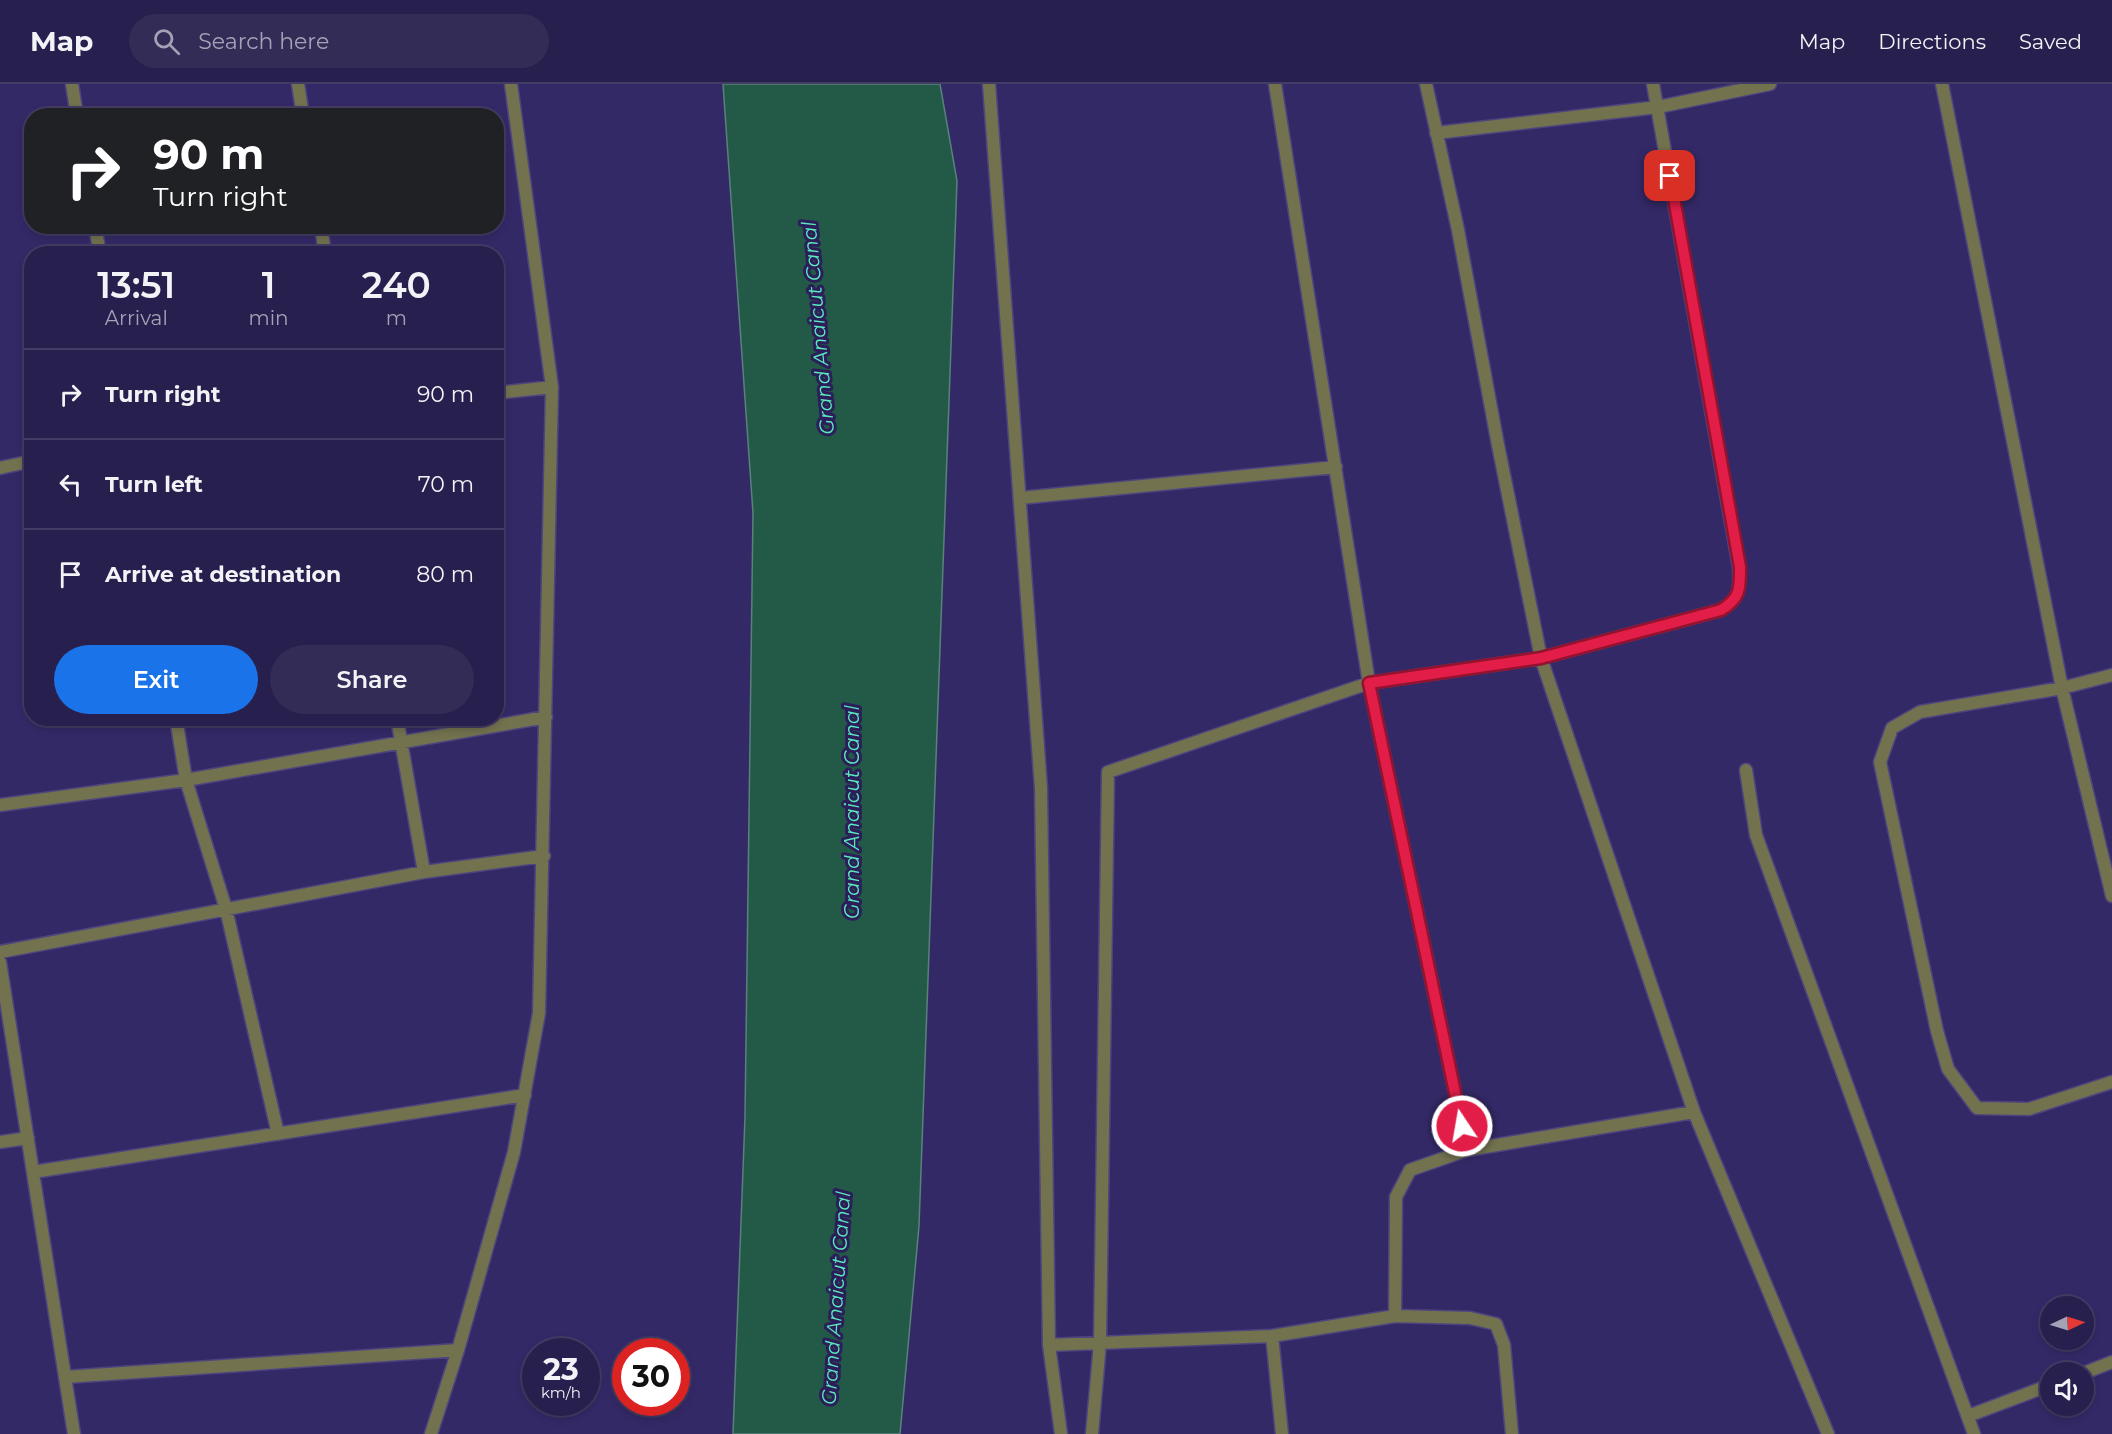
<!DOCTYPE html>
<style>
:root{--surface:#271f4d;--page:#332c57;--text:#f1f3f6;--muted:#a4a2b6;--line:#433d65;--accent:#1a73e8}
body{margin:0;font-family:Montserrat,sans-serif;background:var(--page);color:var(--text);height:100vh;display:flex;flex-direction:column;font-size:22px;white-space:nowrap}
*{box-sizing:border-box;margin:0}
p{font-size:20px;color:var(--muted)}
.icon{flex:none;width:33px;height:33px;fill:none;stroke:currentColor;stroke-width:2;stroke-linecap:round;stroke-linejoin:round}
.map{position:relative;flex:1;overflow:hidden}
.sheet{position:absolute;left:24px;top:162px;width:480px;height:480px;display:flex;flex-direction:column;background:var(--surface);border-radius:24px;box-shadow:0 3px 9px #0003,0 0 0 2px var(--line)}
.sheet>*{flex:none}
.top-card{position:absolute;left:24px;top:24px;width:480px;height:126px;border-radius:24px;box-shadow:0 3px 9px #0003,0 0 0 2px var(--line);background:#202124;color:#fff;overflow:hidden}
.needle{width:39px;rotate:86deg}
.buttons{position:absolute;left:2040px;top:1212px;display:grid;gap:12px}
.buttons a{display:grid;place-items:center;width:54px;height:54px;border-radius:50%;background:var(--surface);box-shadow:0 3px 9px #0003,0 0 0 2px var(--line);font-size:30px}
.speed{position:absolute;left:522px;top:1254px;display:flex;gap:12px;font-size:30px;font-weight:700;text-align:center}
.speed>*{display:grid;place-content:center;width:78px;height:78px;border-radius:50%;background:var(--surface);box-shadow:0 3px 9px #0003,0 0 0 2px var(--line);line-height:1}
.speed small{font-size:15px;font-weight:400}
.speed .limit{border:9px solid #d22;background:#fff;color:#111}
.pin{position:absolute;display:grid;place-items:center;width:51px;height:51px;color:#fff;margin:-26px;border-radius:12px;box-shadow:0 3px 9px #0006}
.me{position:absolute;width:66px;margin:-33px;rotate:348deg;stroke-linejoin:round;filter:drop-shadow(0 0 4px #0008)}
.turn{display:flex;align-items:center;gap:21px;height:126px;padding:0 30px;font-size:27px}
.turn .icon{width:78px;height:78px;stroke-width:2.5}
.turn b{display:block;font-size:42px;line-height:51px}
.eta{display:flex;justify-content:space-evenly;align-items:center;height:102px;text-align:center}
.eta b{font-size:36px;font-weight:600;line-height:42px}
.cta{display:flex;gap:12px;margin-top:auto;padding:12px 30px}
.cta a{flex:1;height:69px;border-radius:36px;background:var(--accent);color:#fff;font-size:24px;font-weight:600;line-height:69px;text-align:center}
.cta a+a{background:var(--page);color:var(--text)}
ul{padding:0;list-style:none}
li{display:flex;align-items:center;gap:18px;height:90px;padding:0 30px;border-top:2px solid var(--line)}
li div{flex:1}
li b{display:block;font-size:22px}
li em{font-style:normal}
header{display:flex;align-items:center;gap:36px;box-sizing:border-box;height:84px;padding:0 30px;background:var(--surface);border-bottom:2px solid var(--line)}
header strong{font-size:28px}
nav{display:flex;gap:33px;margin-inline-start:auto;font-size:21px}
.search{width:420px;height:54px;background:var(--page);display:flex;align-items:center;gap:15px;box-sizing:border-box;padding:0 21px;border-radius:33px;color:var(--muted);font-size:22px}
.map>svg:first-child{display:block}
.water{fill:#225a47;stroke:#5a817c;stroke-width:1.5}
.lines{fill:none;stroke-linecap:round;stroke-linejoin:round}
.street-casing{stroke:#4f457e;stroke-width:15}
.street{stroke:#72724f;stroke-width:12}
.route-casing{stroke:#92132f;stroke-width:15}
.route{stroke:#e11d48;stroke-width:10}
.labels{text-anchor:middle;dominant-baseline:central;stroke-width:6;stroke-linejoin:round;paint-order:stroke}
.water-label{font-size:20px;font-style:italic;fill:#5bebbb;stroke:#2b1e5b}
</style>
<header>
<strong>Map</strong>
<div class="search"><svg class="icon" aria-label="search" viewBox="0 0 24 24"><circle cx="10" cy="10" r="6"/><path d="M15 15l6 6"/></svg>Search here</div>
<nav><a>Map</a><a>Directions</a><a>Saved</a></nav>
</header>
<div class="map">
<svg width="2112" height="1350" viewBox="0 0 2112 1350">
<rect width="100%" height="100%" fill="#342967"/>
<!-- water -->
<path class="water" d="M723 0H940L957 97 919 1142 900 1350H733L745 1033 753 429Z"/>
<g class="lines">
<!-- street casing -->
<g class="street-casing">
<path id="street" d="M72 0 77 32
M298 0 303 32
M989 0 1041 704 1049 1261 1061 1350
M1275 0 1369 599 1467 1066
M1426 0 1458 146 1498 361 1541 574 1694 1028 1828 1350
M1942 0 2062 604 2112 812
M1436 49 1658 23 1770 0
M95 142 100 170
M321 142 325 170
M496 309 552 303
M0 384 32 377
M1020 414 1336 383
M2112 591 2062 604 1920 628 1892 644 1880 678 1937 947 1948 985 1977 1024 2029 1025 2112 998
M176 634 186 696 226 825 278 1050
M397 634 424 788
M1746 686 1756 751 1974 1350
M0 721 186 696 546 633
M0 868 424 788 544 772
M0 878 65 1293 458 1266
M0 1058 28 1054
M33 1088 525 1011
M1395 1232 1396 1113 1410 1086 1467 1066 1694 1028
M1049 1261 1272 1252
M2084 1289 2112 1278
M65 1293 74 1350
M1968 1332 2050 1301
M431 1350 458 1266 514 1068 539 929 552 303 511 0
M1092 1350 1100 1259 1108 688 1369 599 1541 574 1721 526C1741 514 1740 504 1739 483L1653 0
M1282 1350 1272 1252 1395 1232 1470 1234 1496 1240 1504 1261 1512 1350"/>
</g>
<!-- street -->
<use href="#street" class="street"/>
</g>
<g class="lines">
<!-- route casing -->
<g class="route-casing">
<path id="route" d="M1462 1042 1369 599 1541 574 1721 526C1741 514 1740 504 1740 483L1670 92"/>
</g>
<!-- route -->
<use href="#route" class="route"/>
</g>
<g class="labels">
<!-- water labels -->
<g class="water-label">
<text transform="translate(818 244) rotate(-95)">Grand Anaicut Canal</text>
<text transform="translate(852 728) rotate(-90)">Grand Anaicut Canal</text>
<text transform="translate(836 1214) rotate(-86)">Grand Anaicut Canal</text>
</g>
</g>
</svg>
<div class="buttons">
<a><svg class="needle" viewBox="-14 -14 28 28"><path d="M0-13l5 13h-10z" fill="#e53935"/><path d="M0 13l5-13h-10z" fill="#a4a2b6"/></svg></a>
<a><svg class="icon" aria-label="sound" viewBox="0 0 24 24"><path d="M4 9h4l5-4v14l-5-4H4zM17 9q2 3 0 6"/></svg></a>
</div>
<div class="speed"><div>23<small>km/h</small></div><div class="limit">30</div></div>
<div class="pin" style="left:1670px;top:92px;background:#d93025"><svg class="icon" aria-label="arrive" viewBox="0 0 24 24"><path d="M6 21V4h12l-3 4 3 4H6"/></svg></div>
<svg class="me" style="left:1462px;top:1042px" viewBox="-20 -20 40 40"><circle r="17" fill="#e11d48" stroke="#fff" stroke-width="3"/><path d="M0-11L8 9 0 5-8 9z" fill="#fff"/></svg>
<div class="top-card">
<div class="turn"><svg class="icon" aria-label="right" viewBox="0 0 24 24"><path d="M7 20v-9h11M14 6l5 5-5 5"/></svg><div><b>90 m</b>Turn right</div></div>
</div>
<section class="sheet">
<div class="eta">
<div><b>13:51</b><p>Arrival</p></div>
<div><b>1</b><p>min</p></div>
<div><b>240</b><p>m</p></div>
</div>
<ul>
<li><svg class="icon" aria-label="right" viewBox="0 0 24 24"><path d="M7 20v-9h11M14 6l5 5-5 5"/></svg><div><b>Turn right</b></div><em>90 m</em></li>
<li><svg class="icon" aria-label="left" viewBox="0 0 24 24"><path d="M17 20v-9H6M10 6l-5 5 5 5"/></svg><div><b>Turn left</b></div><em>70 m</em></li>
<li><svg class="icon" aria-label="arrive" viewBox="0 0 24 24"><path d="M6 21V4h12l-3 4 3 4H6"/></svg><div><b>Arrive at destination</b></div><em>80 m</em></li>
</ul>
<div class="cta"><a>Exit</a><a>Share</a></div>
</section>
</div>
